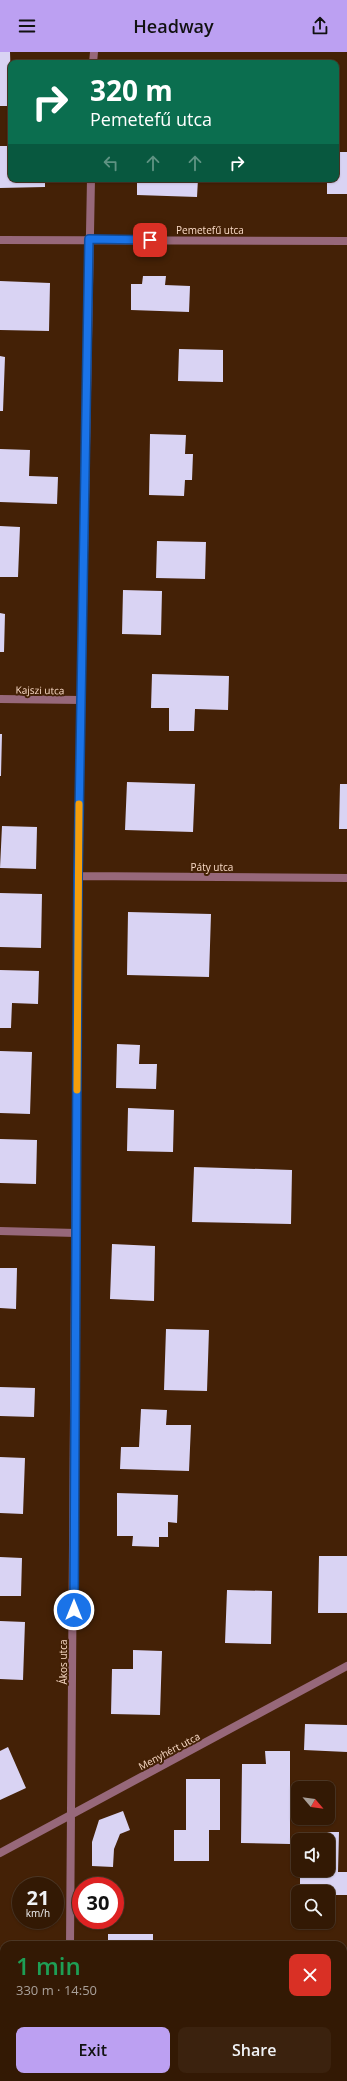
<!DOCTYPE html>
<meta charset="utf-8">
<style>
:root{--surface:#331904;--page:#3b220e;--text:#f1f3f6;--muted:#a9a09a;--line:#4e3826;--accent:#bca0f2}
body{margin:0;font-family:"Open Sans",sans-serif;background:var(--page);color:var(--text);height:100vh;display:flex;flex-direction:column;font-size:15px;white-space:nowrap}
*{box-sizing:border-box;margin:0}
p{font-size:13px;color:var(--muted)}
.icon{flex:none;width:22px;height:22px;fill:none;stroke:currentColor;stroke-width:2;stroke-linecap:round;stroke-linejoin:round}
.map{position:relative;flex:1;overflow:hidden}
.drawer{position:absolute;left:0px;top:1889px;width:347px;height:140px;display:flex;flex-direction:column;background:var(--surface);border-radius:12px 12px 0 0;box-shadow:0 1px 3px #0004,0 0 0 1px var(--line)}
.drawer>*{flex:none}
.banner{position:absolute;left:8px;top:8px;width:331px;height:122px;border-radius:8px;box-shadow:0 1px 3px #0004,0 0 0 1px var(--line);background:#0b6e4f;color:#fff;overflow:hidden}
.needle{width:26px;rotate:119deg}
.controls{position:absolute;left:291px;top:1729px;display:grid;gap:8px}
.controls a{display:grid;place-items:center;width:44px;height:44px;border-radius:8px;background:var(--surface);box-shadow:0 1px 3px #0004,0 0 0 1px var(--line);font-size:20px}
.speed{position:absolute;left:12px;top:1825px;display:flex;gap:8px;font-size:20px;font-weight:700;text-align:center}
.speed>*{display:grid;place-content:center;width:52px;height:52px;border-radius:50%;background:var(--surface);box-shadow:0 1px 3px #0004,0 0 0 1px var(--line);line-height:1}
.speed small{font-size:10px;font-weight:400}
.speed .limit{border:6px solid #d22;background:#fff;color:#111}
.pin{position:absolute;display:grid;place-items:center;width:34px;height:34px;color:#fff;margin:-17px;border-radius:8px;box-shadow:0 2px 6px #0006}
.me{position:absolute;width:44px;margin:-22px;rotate:0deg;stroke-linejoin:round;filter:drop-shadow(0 0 3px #0008)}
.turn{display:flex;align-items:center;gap:14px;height:84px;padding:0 16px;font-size:18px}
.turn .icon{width:52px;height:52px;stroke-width:2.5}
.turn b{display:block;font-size:28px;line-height:34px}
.lanes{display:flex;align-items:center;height:38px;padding:0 16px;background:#0003;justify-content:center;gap:20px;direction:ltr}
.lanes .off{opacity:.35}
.round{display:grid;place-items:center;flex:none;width:42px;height:42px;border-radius:8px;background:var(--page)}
.overview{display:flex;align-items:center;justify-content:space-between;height:68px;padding:0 16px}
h1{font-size:24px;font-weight:600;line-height:30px;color:#1e9e55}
.button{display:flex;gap:8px;margin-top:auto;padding:8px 16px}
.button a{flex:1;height:46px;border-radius:8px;background:var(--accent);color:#111;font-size:16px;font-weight:600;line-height:46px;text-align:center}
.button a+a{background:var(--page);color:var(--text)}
header{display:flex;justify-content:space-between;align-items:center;height:52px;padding:0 16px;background:var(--accent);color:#111;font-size:18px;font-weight:600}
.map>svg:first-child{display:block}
.building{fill:#d9d3f3}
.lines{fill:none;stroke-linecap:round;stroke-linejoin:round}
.street{stroke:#97687a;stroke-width:8}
.route-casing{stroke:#114b97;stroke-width:10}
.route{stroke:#1a73e8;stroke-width:7}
.slow{stroke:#f59e0b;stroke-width:7}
.labels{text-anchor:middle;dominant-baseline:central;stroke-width:4;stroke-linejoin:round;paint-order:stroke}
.street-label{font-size:10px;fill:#fadbc7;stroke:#442106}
</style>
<header><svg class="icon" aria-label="menu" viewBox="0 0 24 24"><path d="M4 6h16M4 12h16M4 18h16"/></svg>Headway<svg class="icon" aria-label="share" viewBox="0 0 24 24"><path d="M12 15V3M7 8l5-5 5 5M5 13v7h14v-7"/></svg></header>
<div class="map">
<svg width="347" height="2029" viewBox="0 0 347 2029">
<rect width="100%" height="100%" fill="#442106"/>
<!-- building -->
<path class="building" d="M0 0H10L11 35H9L8 54H0Z
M0 94H11V127H45V135L0 136Z
M336 100H347V142H327V127H336Z
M137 127H198L197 145 137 143Z
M143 224H166L165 233 190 234 189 260 131 258V232H142Z
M0 229 50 231 49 279 0 278Z
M179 297 223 298V330L178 329Z
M0 304 5 305 3 359H0Z
M150 382 186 383 185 402H193L192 428H185L184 444 149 443Z
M0 397 30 398 29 424 58 425 57 452 0 450Z
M0 474 20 475 18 525H0Z
M157 489 206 490 205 527 156 526Z
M123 538 162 539 161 583 122 582Z
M0 561 5 562 4 600H0Z
M152 622 229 624 228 658 195 657 194 679H169V656H151Z
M0 682H2L1 724H0Z
M127 730 195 732 193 780 125 778Z
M340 732H347V777H339Z
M2 774 37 775 36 817 0 816Z
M0 841 42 842 41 896 0 895Z
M128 860 211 862 209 925 127 923Z
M0 918 39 919 38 952 12 951 11 976H0Z
M117 992 140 993 139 1012H157L156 1037 116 1036Z
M0 999 32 1000 30 1062 0 1061Z
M128 1056 174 1058 173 1100 127 1099Z
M0 1087 37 1088 36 1132 0 1131Z
M194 1115 292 1118 291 1172 192 1170Z
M112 1192 155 1194 154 1249 110 1247Z
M0 1216H17L16 1257 0 1256Z
M166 1277 209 1278 207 1339 164 1338Z
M0 1335 35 1336 34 1365 0 1364Z
M141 1357 167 1358 166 1373H191L189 1419 120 1417 121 1395H139Z
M0 1405 25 1406 23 1462 0 1461Z
M117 1441 178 1443 177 1471 168 1470V1485H159V1495L132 1494 133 1484H117Z
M319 1504H347V1561H318Z
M0 1505 22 1506 21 1544H0Z
M227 1538 272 1539 271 1592 225 1591Z
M0 1569 25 1570 23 1628 0 1627Z
M133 1598 162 1599 160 1663 111 1662 112 1617H133Z
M305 1672 347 1673V1700L304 1698Z
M8 1695 26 1736 0 1748V1699Z
M265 1699H290V1792L241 1791 242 1712H266Z
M186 1727H220V1778H209V1809H174V1778H186Z
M123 1759 130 1778 120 1782 114 1797 113 1815 92 1814V1790L99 1768Z
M301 1780H339L338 1820H347V1843H328V1840H300V1818H328V1788H300Z
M108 1882H153V1893H108Z
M343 1943H347V1978H343Z
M0 1957H4V2012L0 2011Z"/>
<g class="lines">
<!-- street -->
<path class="street" d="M93 11 94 0
M0 188 347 189
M0 647 81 648
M78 824 347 826
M0 1179 76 1181
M0 1801 347 1614
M70 1893 78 824 91 127
M68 2029 69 2025"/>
</g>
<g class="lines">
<!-- route casing -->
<g class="route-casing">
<path id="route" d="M74 1558 78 824 89 187 150 188"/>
</g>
<!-- route -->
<use href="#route" class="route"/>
<!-- slow -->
<path class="slow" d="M77 1038 79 752"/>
</g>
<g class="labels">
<!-- street labels -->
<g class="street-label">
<text x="210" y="178">Pemetefű utca</text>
<text transform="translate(40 638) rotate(1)">Kajszi utca</text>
<text x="212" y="815">Páty utca</text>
<text transform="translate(63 1610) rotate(-90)">Ákos utca</text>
<text transform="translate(169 1699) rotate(-28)">Menyhért utca</text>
</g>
</g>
</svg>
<div class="controls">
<a><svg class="needle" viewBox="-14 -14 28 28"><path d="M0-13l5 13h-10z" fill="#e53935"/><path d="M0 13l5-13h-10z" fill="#a9a09a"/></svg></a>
<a><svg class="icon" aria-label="sound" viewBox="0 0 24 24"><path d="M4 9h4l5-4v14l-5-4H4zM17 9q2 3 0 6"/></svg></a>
<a><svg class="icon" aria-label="search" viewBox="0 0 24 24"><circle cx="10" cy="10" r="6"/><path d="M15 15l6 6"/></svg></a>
</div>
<div class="speed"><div>21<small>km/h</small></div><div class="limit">30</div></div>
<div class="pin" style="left:150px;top:188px;background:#d93025"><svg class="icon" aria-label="arrive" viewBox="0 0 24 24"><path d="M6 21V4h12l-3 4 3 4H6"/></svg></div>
<svg class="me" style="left:74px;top:1558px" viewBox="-20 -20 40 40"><circle r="17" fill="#1a73e8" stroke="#fff" stroke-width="3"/><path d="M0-11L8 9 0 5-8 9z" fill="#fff"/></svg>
<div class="banner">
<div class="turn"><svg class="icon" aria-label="right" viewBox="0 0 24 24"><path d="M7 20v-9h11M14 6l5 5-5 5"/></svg><div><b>320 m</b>Pemetefű utca</div></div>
<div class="lanes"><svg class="icon off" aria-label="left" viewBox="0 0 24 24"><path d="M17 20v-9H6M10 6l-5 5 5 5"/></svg><svg class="icon off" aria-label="ahead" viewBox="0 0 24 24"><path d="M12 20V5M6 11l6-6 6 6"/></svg><svg class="icon off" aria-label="ahead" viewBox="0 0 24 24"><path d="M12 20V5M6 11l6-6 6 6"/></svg><svg class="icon" aria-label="right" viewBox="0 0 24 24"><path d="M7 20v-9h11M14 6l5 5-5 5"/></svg></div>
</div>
<section class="drawer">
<div class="overview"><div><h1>1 min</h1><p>330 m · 14:50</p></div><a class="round" style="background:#d93025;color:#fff"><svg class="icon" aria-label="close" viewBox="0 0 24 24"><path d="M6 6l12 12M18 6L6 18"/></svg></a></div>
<div class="button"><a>Exit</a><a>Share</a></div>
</section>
</div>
